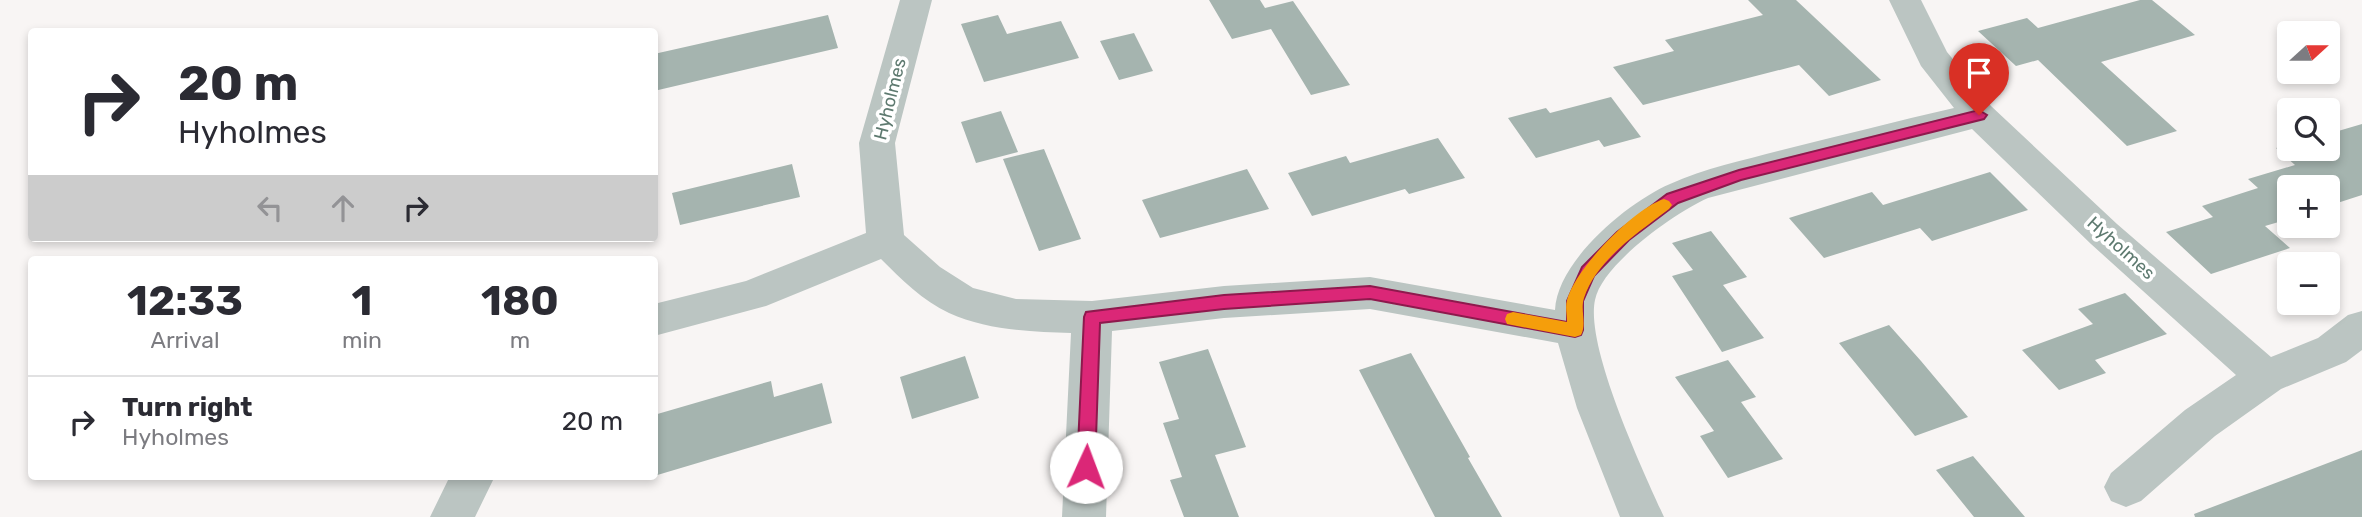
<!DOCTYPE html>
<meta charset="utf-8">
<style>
:root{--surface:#fff;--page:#f2f2f3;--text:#2b2b33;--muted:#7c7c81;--line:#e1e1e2}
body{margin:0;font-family:Rubik,sans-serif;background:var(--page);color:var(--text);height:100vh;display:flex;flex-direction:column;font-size:26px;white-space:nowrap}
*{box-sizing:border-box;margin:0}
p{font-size:23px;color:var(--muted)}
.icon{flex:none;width:38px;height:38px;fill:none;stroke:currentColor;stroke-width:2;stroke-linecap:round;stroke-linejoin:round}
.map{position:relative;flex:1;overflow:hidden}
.side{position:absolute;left:28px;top:256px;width:630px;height:224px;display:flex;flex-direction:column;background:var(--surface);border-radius:7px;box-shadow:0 4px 10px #0003}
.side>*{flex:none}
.top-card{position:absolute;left:28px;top:28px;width:630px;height:214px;border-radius:7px;box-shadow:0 4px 10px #0003;background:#fff;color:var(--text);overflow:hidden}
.needle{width:46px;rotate:69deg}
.fabs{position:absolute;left:2277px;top:21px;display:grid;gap:14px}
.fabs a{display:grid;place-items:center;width:63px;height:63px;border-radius:7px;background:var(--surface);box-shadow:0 4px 10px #0003;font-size:35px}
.pin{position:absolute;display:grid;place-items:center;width:60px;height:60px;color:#fff;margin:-72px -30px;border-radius:50% 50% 50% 0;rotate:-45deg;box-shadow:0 0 7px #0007}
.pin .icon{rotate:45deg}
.me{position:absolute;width:77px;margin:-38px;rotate:2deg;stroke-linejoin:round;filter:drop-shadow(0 0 5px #0008)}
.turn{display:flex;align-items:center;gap:24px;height:147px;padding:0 35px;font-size:32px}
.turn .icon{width:91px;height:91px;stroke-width:2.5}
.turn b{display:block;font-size:49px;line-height:60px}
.lanes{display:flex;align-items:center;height:66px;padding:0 35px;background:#0003;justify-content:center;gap:35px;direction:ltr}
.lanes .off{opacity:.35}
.eta{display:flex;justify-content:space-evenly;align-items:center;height:119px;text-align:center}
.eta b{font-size:42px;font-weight:700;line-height:49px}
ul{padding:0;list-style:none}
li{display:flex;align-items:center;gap:21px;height:91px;padding:0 35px;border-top:2px solid var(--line)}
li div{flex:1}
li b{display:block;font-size:26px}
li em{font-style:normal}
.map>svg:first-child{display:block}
.building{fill:#a5b4af}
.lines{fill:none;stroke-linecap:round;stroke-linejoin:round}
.minor{fill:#bbc5c2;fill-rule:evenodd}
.route{fill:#db2777;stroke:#8e194d;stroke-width:2}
.slow{fill:#f59e0b}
.labels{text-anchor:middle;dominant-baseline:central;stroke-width:7;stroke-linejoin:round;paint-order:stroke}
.street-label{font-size:18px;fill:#5e7a70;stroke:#fff}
</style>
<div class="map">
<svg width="2362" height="517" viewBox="0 0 2362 517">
<rect width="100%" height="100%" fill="#f8f5f4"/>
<!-- building -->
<path class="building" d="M1209 0H1260L1265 8 1293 1 1350 85 1311 95 1271 29 1232 39Z
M1748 0H1796L1881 80 1829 96 1799 65 1643 105 1613 67 1674 51 1665 40 1763 15Z
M2140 0H2152L2195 35 2101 62 2177 131 2127 146 2038 60 2016 66 1978 31 2027 18 2038 28Z
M828 15 838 48 654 91V54Z
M998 15 1007 34 1061 21 1079 58 984 82 961 24Z
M1134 33 1153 71 1119 80 1100 41Z
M1611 97 1641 137 1604 147 1599 140 1536 158 1508 118 1546 108 1550 113Z
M1001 111 1018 152 976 163 961 122Z
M2362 124V195L2328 206V187H2289V219L2265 226 2290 248 2211 274 2166 232 2213 217 2202 206 2258 188 2248 179 2295 165 2276 148 2289 144V149H2328V134Z
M1438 138 1465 178 1409 194 1405 189 1312 216 1288 173 1346 156 1350 163Z
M1044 149 1081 239 1039 251 1003 159Z
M792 164 800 197 680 225 672 193Z
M1247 169 1269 209 1160 238 1142 200Z
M1990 172 2028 210 1932 241 1920 228 1824 258 1789 218 1872 192 1883 205Z
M1711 231 1747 277 1723 285 1764 338 1722 352 1672 276 1693 270 1672 243Z
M2125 293 2167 334 2095 360 2106 373 2059 390 2022 350 2093 324 2078 309Z
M1889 325 1921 361 1968 417 1915 436 1839 343Z
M1208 349 1246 447 1215 455 1239 517H1184L1170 480 1182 477 1163 423 1179 419 1159 362Z
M1411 353 1470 457 1468 458 1502 517H1435L1359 370Z
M965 356 979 398 912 419 900 377Z
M1728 360 1756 397 1741 402 1783 459 1728 478 1700 436 1714 431 1675 377Z
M771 381 774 397 822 383 832 423 654 476V415Z
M2362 450V517H2195L2194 514Z
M1973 456 2025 517H1974L1936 470Z"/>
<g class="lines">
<!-- minor -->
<path class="minor" d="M900 0H932L895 143 904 235 940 267 973 288 1016 299 1092 301 1224 286 1370 277 1555 310C1557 261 1628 202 1670 184 1705 168 1745 160 1782 150 1839 136 1897 121 1954 108L1921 66 1889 0H1921L1947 52 1991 106 2117 224 2271 357 2318 338 2348 315 2362 311V350L2346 362 2281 389 2215 436 2141 501 2126 507 2111 501 2104 487 2111 473 2185 410 2236 375 2091 244 1972 129 1708 198C1676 212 1602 264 1595 300 1585 347 1643 471 1664 517H1620L1577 408 1558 343 1370 309 1224 318 1112 331 1106 517H1062L1071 333C1030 332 987 330 949 313 923 301 901 279 881 259L766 306 654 336V304L746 281 866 233 859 143Z
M450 476H495L475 517H430Z"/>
</g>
<!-- route -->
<path class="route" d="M1979 110 1987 115 1984 119 1741 180 1678 203 1629 240 1594 276 1583 301V330L1581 335 1575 337 1370 299 1224 309 1100 323 1095 467 1092 473 1086 475 1079 473 1077 467 1084 317 1086 312 1224 295 1370 286 1567 322V301L1582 267 1617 232 1667 194 1739 170Z"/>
<!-- slow -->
<path class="slow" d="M1664 199 1669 201 1672 205 1669 209C1638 233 1597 259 1584 298 1580 310 1587 324 1581 335L1575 337 1507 324 1505 319 1507 314 1513 312 1567 322C1567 315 1565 307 1567 300 1575 269 1633 209 1664 199Z"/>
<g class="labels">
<!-- street labels -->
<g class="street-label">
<text transform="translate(890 99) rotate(-76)">Hyholmes</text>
<text transform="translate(2121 248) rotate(42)">Hyholmes</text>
</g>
</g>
</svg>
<div class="fabs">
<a><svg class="needle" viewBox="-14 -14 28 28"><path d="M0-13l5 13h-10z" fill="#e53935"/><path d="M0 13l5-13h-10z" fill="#7c7c81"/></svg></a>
<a><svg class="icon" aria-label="search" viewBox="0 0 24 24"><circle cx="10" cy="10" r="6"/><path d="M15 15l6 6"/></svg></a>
<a>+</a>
<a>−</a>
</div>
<div class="pin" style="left:1979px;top:115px;background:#d93025"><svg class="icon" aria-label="arrive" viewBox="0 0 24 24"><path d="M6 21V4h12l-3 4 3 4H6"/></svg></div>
<svg class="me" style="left:1086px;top:467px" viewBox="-20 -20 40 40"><circle r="19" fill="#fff"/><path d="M0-13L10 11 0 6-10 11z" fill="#db2777"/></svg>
<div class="top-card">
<div class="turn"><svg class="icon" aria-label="right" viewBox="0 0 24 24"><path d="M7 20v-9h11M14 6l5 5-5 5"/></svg><div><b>20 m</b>Hyholmes</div></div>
<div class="lanes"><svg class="icon off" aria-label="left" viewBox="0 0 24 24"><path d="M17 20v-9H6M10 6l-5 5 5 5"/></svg><svg class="icon off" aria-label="ahead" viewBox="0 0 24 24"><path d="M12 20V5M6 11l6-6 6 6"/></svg><svg class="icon" aria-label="right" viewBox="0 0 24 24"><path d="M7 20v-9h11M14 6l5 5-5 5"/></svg></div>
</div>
<section class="side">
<div class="eta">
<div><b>12:33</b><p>Arrival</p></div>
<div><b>1</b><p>min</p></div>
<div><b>180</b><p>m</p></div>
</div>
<ul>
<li><svg class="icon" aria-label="right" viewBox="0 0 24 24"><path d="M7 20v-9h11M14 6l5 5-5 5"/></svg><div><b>Turn right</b><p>Hyholmes</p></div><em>20 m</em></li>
</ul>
</section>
</div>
